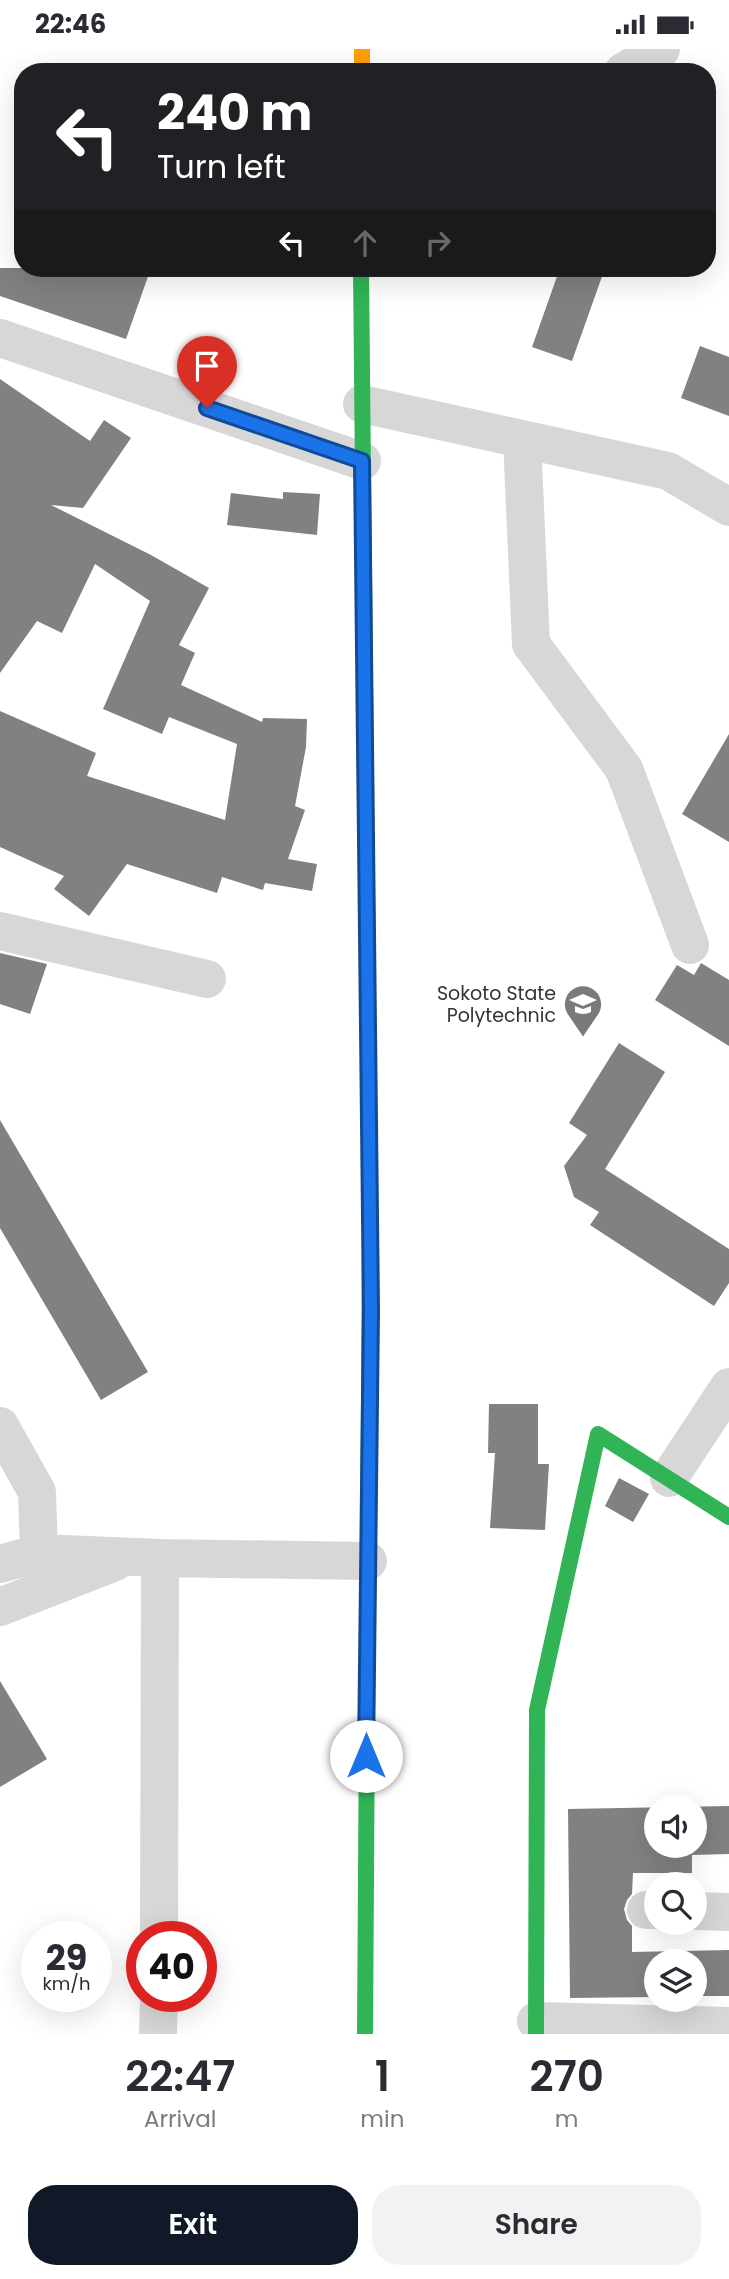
<!DOCTYPE html>
<style>
:root{--surface:#fff;--page:#f2f2f3;--text:#2b2b33;--muted:#7c7c81;--accent:#111827}
body{margin:0;font-family:Poppins,sans-serif;background:var(--page);color:var(--text);height:100vh;display:flex;flex-direction:column;font-size:26px;white-space:nowrap}
*{box-sizing:border-box;margin:0}
p{font-size:23px;color:var(--muted)}
.icon{flex:none;width:38px;height:38px;fill:none;stroke:currentColor;stroke-width:2;stroke-linecap:round;stroke-linejoin:round}
.map{position:relative;height:1985px;overflow:hidden}
.side{display:flex;flex-direction:column;background:var(--surface);flex:1}
.side>*{flex:none}
.top-card{position:absolute;left:14px;top:14px;width:702px;height:214px;border-radius:28px;box-shadow:0 7px 28px #0002;background:#202124;color:#fff;overflow:hidden}
.buttons{position:absolute;left:644px;top:1746px;display:grid;gap:14px}
.buttons a{display:grid;place-items:center;width:63px;height:63px;border-radius:50%;background:var(--surface);box-shadow:0 7px 28px #0002;font-size:35px}
.speed{position:absolute;left:21px;top:1872px;display:flex;gap:14px;font-size:35px;font-weight:700;text-align:center}
.speed>*{display:grid;place-content:center;width:91px;height:91px;border-radius:50%;background:var(--surface);box-shadow:0 7px 28px #0002;line-height:1}
.speed small{font-size:18px;font-weight:400}
.speed .limit{border:10px solid #d22;background:#fff;color:#111}
.pin{position:absolute;display:grid;place-items:center;width:60px;height:60px;color:#fff;margin:-72px -30px;border-radius:50% 50% 50% 0;rotate:-45deg;box-shadow:0 0 7px #0007}
.pin .icon{rotate:45deg}
.me{position:absolute;width:77px;margin:-38px;rotate:0deg;stroke-linejoin:round;filter:drop-shadow(0 0 5px #0008)}
.turn{display:flex;align-items:center;gap:24px;height:147px;padding:0 28px;font-size:32px}
.turn .icon{width:91px;height:91px;stroke-width:2.5}
.turn b{display:block;font-size:49px;line-height:60px}
.lanes{display:flex;align-items:center;height:66px;padding:0 28px;background:#0003;justify-content:center;gap:35px;direction:ltr}
.lanes .off{opacity:.35}
.eta{display:flex;justify-content:space-evenly;align-items:center;height:119px;text-align:center}
.eta b{font-size:42px;font-weight:600;line-height:49px}
.primary-button{display:flex;gap:14px;margin-top:auto;padding:14px 28px}
.primary-button a{flex:1;height:80px;border-radius:28px;background:var(--accent);color:#fff;font-size:28px;font-weight:600;line-height:80px;text-align:center}
.primary-button a+a{background:var(--page);color:var(--text)}
.status{display:flex;justify-content:space-between;align-items:center;height:49px;padding:0 35px;background:var(--surface);direction:ltr}
.status svg{height:19px;fill:currentColor}
.map>svg:first-child{display:block}
.building{fill:#818181;fill-rule:evenodd}
.lines{fill:none;stroke-linecap:round;stroke-linejoin:round}
.street{stroke:#d7d7d7;stroke-width:38}
.fast{stroke:#30b455;stroke-width:16}
.slow{stroke:#ff9f0a;stroke-width:16}
.route-casing{stroke:#114b97;stroke-width:18}
.route{stroke:#1a73e8;stroke-width:12}
.labels{text-anchor:middle;dominant-baseline:central;stroke-width:7;stroke-linejoin:round;paint-order:stroke}
.poi-label{font-size:19px;fill:#333;stroke:#fff;text-anchor:end}
</style>
<div class="status"><b>22:46</b><svg viewBox="0 0 49 12"><path d="M0 12V9h3v3zM5 12V6h3v6zM10 12V3h3v9zM15 12V0h3v12zM26 1h20v11H26zM47 4h2v5h-2z"/></svg></div>
<div class="map">
<svg width="729" height="1985" viewBox="0 0 729 1985">
<rect width="100%" height="100%" fill="#fff"/>
<!-- building -->
<path class="building" d="M0 219H151L126 290 0 247Z
M560 219H605L572 312 532 298Z
M700 297 729 308V367L681 349Z
M0 330 90 392 104 371 131 389 83 459 51 456 151 506 209 539 179 596 195 604 181 636 262 673 263 669 307 670 306 698 295 757 305 761 288 810 317 815 312 842 265 834 263 841 222 828 217 844 127 815 89 867 54 840 64 827 0 798V662L96 704 87 727 225 771 237 695 169 668 162 685 103 660 150 552 95 515 62 584 37 572 0 624Z
M283 443 320 445 317 486 227 476 231 444 283 450Z
M729 685V793L682 765Z
M0 904 47 915 30 965 0 955Z
M701 914 729 931V997L655 951 677 916 694 926Z
M619 994 665 1023 605 1120 729 1200V1234L714 1257 590 1176 599 1163 574 1148 564 1117 587 1086 569 1074Z
M0 1071 148 1323 101 1351 0 1179Z
M489 1355H538V1415H549L545 1481 490 1479 495 1404H488Z
M619 1429 649 1445 633 1473 605 1457Z
M0 1632 47 1710 0 1738Z
M729 1757V1805L692 1806V1824H633L632 1845 627 1851 624 1860 627 1871 632 1877V1903L729 1901V1947H695V1913H656V1948L570 1949 568 1760ZM656 1759H695V1797H656Z"/>
<g class="lines">
<!-- street -->
<path class="street" d="M623 23 661 0
M0 289 362 412
M362 355 668 422 729 458
M522 390 531 595 624 720 690 896
M0 882 207 930
M0 1377 37 1443 39 1504
M669 1429 729 1338
M0 1515 39 1504 160 1509 368 1512
M0 1558 115 1513
M646 1861H656
M695 1862 729 1863
M159 1888 160 1509
M536 1972 729 1977
M158 1985 159 1948"/>
<!-- fast -->
<path class="fast" d="M361 219 366 733
M365 1985 370 1183
M536 1985 537 1661 598 1385 729 1468"/>
<!-- slow -->
<path class="slow" d="M362 0V23
M366 733 370 1183"/>
</g>
<g class="lines">
<!-- route casing -->
<g class="route-casing">
<path id="route" d="M207 359 362 412 371 1262 366 1707"/>
</g>
<!-- route -->
<use href="#route" class="route"/>
</g>
<!-- icons -->
<defs>
<g id="university-pin" transform="scale(2.0125)"><path d="M0 17L-7.5 6A9.5 9.5 0 1 1 7.5 6Z" fill="#7a7a7a" stroke="#fff"/><path d="M0-5L7-2L0 1L-7-2ZM-4 1L0 2.5L4 1V4Q0 6-4 4Z" fill="#fff"/></g>
</defs>
<g fill-rule="evenodd">
<use href="#university-pin" x="583" y="955"/>
</g>
<g class="labels">
<!-- poi labels -->
<g class="poi-label">
<text x="556" y="944">Sokoto State<tspan x="556" dy="22">Polytechnic</tspan></text>
</g>
</g>
</svg>
<div class="buttons">
<a><svg class="icon" aria-label="sound" viewBox="0 0 24 24"><path d="M4 9h4l5-4v14l-5-4H4zM17 9q2 3 0 6"/></svg></a>
<a><svg class="icon" aria-label="search" viewBox="0 0 24 24"><circle cx="10" cy="10" r="6"/><path d="M15 15l6 6"/></svg></a>
<a><svg class="icon" aria-label="layers" viewBox="0 0 24 24"><path d="M12 4l9 5-9 5-9-5zM3 14l9 5 9-5"/></svg></a>
</div>
<div class="speed"><div>29<small>km/h</small></div><div class="limit">40</div></div>
<div class="pin" style="left:207px;top:359px;background:#d93025"><svg class="icon" aria-label="arrive" viewBox="0 0 24 24"><path d="M6 21V4h12l-3 4 3 4H6"/></svg></div>
<svg class="me" style="left:366px;top:1707px" viewBox="-20 -20 40 40"><circle r="19" fill="#fff"/><path d="M0-13L10 11 0 6-10 11z" fill="#1a73e8"/></svg>
<div class="top-card">
<div class="turn"><svg class="icon" aria-label="left" viewBox="0 0 24 24"><path d="M17 20v-9H6M10 6l-5 5 5 5"/></svg><div><b>240 m</b>Turn left</div></div>
<div class="lanes"><svg class="icon" aria-label="left" viewBox="0 0 24 24"><path d="M17 20v-9H6M10 6l-5 5 5 5"/></svg><svg class="icon off" aria-label="ahead" viewBox="0 0 24 24"><path d="M12 20V5M6 11l6-6 6 6"/></svg><svg class="icon off" aria-label="right" viewBox="0 0 24 24"><path d="M7 20v-9h11M14 6l5 5-5 5"/></svg></div>
</div>
</div>
<section class="side">
<div class="eta">
<div><b>22:47</b><p>Arrival</p></div>
<div><b>1</b><p>min</p></div>
<div><b>270</b><p>m</p></div>
</div>
<div class="primary-button"><a>Exit</a><a>Share</a></div>
</section>
